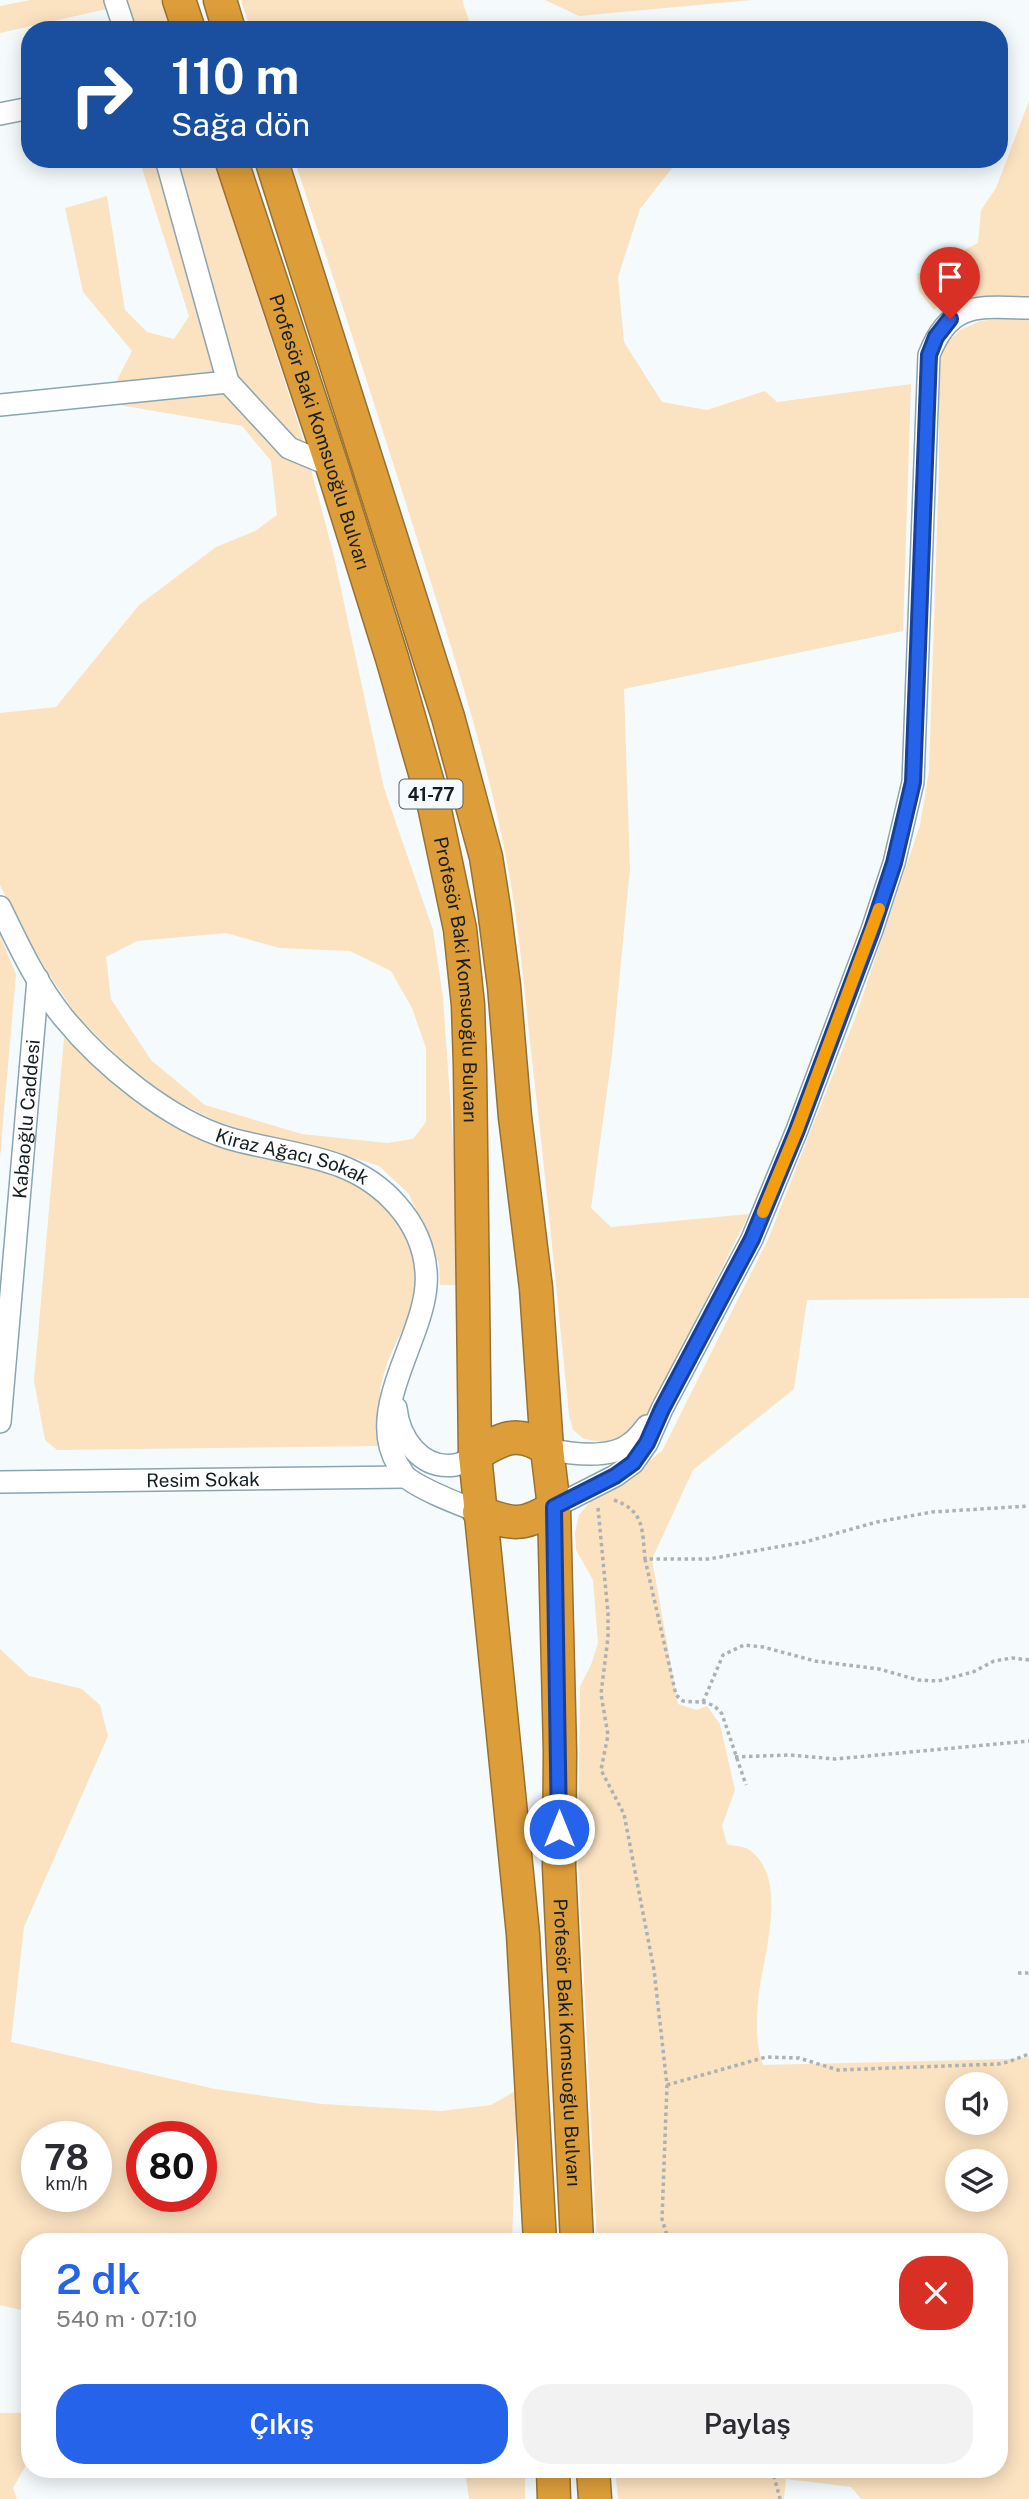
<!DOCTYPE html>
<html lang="tr">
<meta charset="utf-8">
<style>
:root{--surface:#fff;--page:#f2f2f3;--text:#2b2b33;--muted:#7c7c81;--accent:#2563eb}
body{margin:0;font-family:"Public Sans",sans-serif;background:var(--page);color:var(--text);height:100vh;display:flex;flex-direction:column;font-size:26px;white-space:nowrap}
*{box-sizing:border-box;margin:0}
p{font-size:23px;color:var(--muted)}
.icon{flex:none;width:38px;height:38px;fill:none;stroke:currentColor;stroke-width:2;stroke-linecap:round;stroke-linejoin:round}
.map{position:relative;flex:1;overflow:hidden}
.drawer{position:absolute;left:21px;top:2233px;width:987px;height:245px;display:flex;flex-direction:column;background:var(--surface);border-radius:28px;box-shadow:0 4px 18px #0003}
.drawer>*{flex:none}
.top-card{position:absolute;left:21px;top:21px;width:987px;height:147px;border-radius:28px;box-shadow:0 4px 18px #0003;background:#1a4fa0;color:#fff;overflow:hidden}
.buttons{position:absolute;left:945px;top:2072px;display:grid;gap:14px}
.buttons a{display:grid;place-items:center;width:63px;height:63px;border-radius:50%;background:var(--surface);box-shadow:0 4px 18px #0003;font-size:35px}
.speed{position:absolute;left:21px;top:2121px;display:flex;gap:14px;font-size:35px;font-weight:700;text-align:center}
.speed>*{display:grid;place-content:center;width:91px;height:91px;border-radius:50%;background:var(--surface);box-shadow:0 4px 18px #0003;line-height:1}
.speed small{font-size:18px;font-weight:400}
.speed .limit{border:10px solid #d22;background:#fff;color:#111}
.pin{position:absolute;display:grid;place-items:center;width:60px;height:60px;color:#fff;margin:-72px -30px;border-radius:50% 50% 50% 0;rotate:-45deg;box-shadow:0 0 7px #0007}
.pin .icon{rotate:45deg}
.me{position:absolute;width:77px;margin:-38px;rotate:0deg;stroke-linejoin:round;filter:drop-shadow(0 0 5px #0008)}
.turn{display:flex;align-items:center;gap:24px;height:147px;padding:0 35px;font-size:32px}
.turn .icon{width:91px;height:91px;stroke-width:2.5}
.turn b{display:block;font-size:49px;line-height:60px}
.round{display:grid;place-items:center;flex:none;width:74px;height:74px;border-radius:28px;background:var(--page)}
.summary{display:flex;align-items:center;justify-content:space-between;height:119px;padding:0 35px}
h1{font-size:42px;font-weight:600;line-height:52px;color:var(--accent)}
.cta{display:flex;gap:14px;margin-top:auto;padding:14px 35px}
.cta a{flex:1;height:80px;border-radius:28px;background:var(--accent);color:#fff;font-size:28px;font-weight:600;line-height:80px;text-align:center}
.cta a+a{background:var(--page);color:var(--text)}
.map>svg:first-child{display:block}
.green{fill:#fbe2c1;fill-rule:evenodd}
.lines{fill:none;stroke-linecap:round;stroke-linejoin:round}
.minor-casing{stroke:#8ba5b0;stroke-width:24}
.highway-casing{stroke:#977131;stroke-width:35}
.path{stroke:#abb2b5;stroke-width:3.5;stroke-dasharray:3.5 3.5;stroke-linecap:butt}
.minor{stroke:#fff;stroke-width:21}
.highway{stroke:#dd9d39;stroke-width:32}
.route-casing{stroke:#184099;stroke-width:18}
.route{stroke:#2563eb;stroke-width:12}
.slow{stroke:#f59e0b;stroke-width:12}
.labels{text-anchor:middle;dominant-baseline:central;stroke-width:7;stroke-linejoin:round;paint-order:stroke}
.shield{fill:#f5fbfd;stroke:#586064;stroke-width:2}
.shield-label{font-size:18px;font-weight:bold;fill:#141e22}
.street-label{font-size:19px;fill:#141e22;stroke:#f5fbfd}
</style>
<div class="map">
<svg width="1029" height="2499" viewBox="0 0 1029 2499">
<rect width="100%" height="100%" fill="#f5fbfd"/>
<!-- green -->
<path class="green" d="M30 0H161L171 30H112L107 9 0 33V6Z
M241 0H462L472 30H251Z
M545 0H752L579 16Z
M1029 101V297C1004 297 952 293 934 310L919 291 917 274 978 243 981 210 996 188Z
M139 159H213L301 432 333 552 384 788 433 930 443 997 463 1285H440L439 1264 409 1194 379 1166 336 1152 279 1141 218 1122 166 1096 121 1060 77 1016 50 976 17 921 0 885V713L56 707 139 605 216 547 255 531 277 515 271 461 242 426 119 405 117 380 132 351 83 292 65 208 107 196 125 310 147 332 174 339 189 316ZM226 933 279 948 350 951 391 971 412 1008 426 1048V1122L413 1139 387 1143 302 1134 205 1105 151 1060 111 999 106 957 137 941Z
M294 159H679L640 209 618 277 624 342 662 402 707 410 765 391 777 402 911 384 903 631 624 689 630 868 612 1055 591 1208 611 1227 749 1214 646 1420 621 1439 601 1442 584 1439 573 1430 569 1415C557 1297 546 1178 532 1060 525 998 520 935 509 873 489 763 454 655 420 548 379 418 337 288 294 159Z
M1008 318 1029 319V1298L807 1300 794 1389 693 1470 652 1559 678 1704 697 1710 707 1706 720 1724 735 1790 722 1826 727 1844C733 1846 743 1846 748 1849 792 1878 761 1960 758 2002 756 2023 756 2045 763 2065L1011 2059 1029 2057V2499H861L851 2487 786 2479 784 2499H618L615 2469H999V2242H597L578 1860 580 1686 591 1665 598 1643 593 1580 576 1550 575 1533 579 1515 595 1496 633 1473 662 1451 769 1237 857 1013 920 825 929 771 939 470V363L946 344 960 330 980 321ZM957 2084H996V2123H957ZM957 2161H996V2200H957Z
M0 935 16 974 0 1158Z
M64 1038C111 1080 158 1119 215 1145 226 1150 240 1151 251 1154 302 1166 366 1172 398 1219 408 1234 415 1249 418 1267 422 1305 394 1338 384 1373 377 1398 378 1420 380 1446L57 1450 45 1440 34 1381Z
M0 1649 29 1676 82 1689 100 1705 108 1736 24 1927 11 2042 215 2089 322 2104 441 2111 491 2105 517 2090 512 2242H30V2312L0 2305ZM37 2137H96V2196H37ZM142 2137H201V2196H142Z
M0 2413H30V2458L13 2488 17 2499H0Z
M465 2469H525V2499H469Z"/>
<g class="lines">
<!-- minor casing -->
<g class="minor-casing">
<g id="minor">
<path d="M115 0 125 30"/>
<path d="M0 114 30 108"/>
<path d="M228 382 289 448 332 466"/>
<path d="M0 405 228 382 166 159"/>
<path id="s1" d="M0 907C18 944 37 985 63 1017 102 1065 169 1120 228 1138 289 1156 352 1153 397 1205 413 1223 424 1246 426 1271 432 1331 362 1407 398 1465 401 1469 403 1475 407 1478 426 1492 457 1503 479 1512"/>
<path d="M396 1408C399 1437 420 1470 455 1465 462 1464 469 1459 475 1455"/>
<path id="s2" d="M0 1422 38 979"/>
<path d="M547 1449C571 1454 610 1460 631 1443 637 1439 642 1432 647 1426"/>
<path id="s3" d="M0 1482 406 1477"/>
<path d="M554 1507 615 1476 633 1463 647 1443 662 1409 752 1239 797 1130 872 930 894 863 913 782 929 355C950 301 978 307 1029 308"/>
</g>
</g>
<!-- highway casing -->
<g class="highway-casing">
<g id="highway">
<path d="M179 0 189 30"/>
<path d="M220 0 229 30"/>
<path id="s4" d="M231 159 332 466 392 658 433 801 460 929 468 1005 470 1066 475 1455 523 1934 540 2242"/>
<path id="s5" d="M271 159 448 717 486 857 494 908 504 986 515 1117 536 1288 547 1449 554 1507 560 1752 559 1867 577 2242"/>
<path d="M475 1455C502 1438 518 1429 547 1449"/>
<path d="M479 1512C512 1525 524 1527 554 1507"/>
<path d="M553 2469 554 2499"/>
<path d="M593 2469 595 2499"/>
</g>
</g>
<!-- path -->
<path class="path" d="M614 1500C645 1511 642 1530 645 1559H709L805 1542 877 1522 932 1512 1029 1506
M598 1508 608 1613V1637L601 1694 608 1735 601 1770 624 1814 654 1970 667 2085 662 2219 669 2242
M645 1559 676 1695 683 1701C699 1703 711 1699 722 1714L746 1785
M703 1702 723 1655 744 1645 763 1647 815 1661 879 1669 918 1680 938 1681 973 1672 994 1661 1012 1658 1029 1660
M735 1757 790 1755 835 1759 1029 1741
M1018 1973H1029
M667 2085 766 2057 799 2058 838 2070 998 2064 1008 2062 1029 2054
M772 2469 780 2499"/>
<!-- minor -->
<use href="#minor" class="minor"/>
<!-- highway -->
<use href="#highway" class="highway"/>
</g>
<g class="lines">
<!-- route casing -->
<g class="route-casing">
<path id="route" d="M559 1829 554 1507 615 1476 633 1463 647 1443 662 1409 752 1239 797 1130 872 930 894 863 913 782 929 355 936 337 950 319"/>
</g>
<!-- route -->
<use href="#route" class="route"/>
<!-- slow -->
<path class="slow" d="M763 1212 797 1130 879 909"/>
</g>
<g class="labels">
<!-- shield labels -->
<rect class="shield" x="399.5" y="779.5" width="63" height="29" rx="5"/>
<g class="shield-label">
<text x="431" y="794">41-77</text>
</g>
<!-- street labels -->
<g class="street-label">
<text stroke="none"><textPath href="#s4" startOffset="287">Profesör Baki Komsuoğlu Bulvarı</textPath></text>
<text stroke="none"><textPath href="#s4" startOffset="854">Profesör Baki Komsuoğlu Bulvarı</textPath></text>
<text stroke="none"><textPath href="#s2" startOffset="304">Kabaoğlu Caddesi</textPath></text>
<text stroke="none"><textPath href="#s1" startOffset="401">Kiraz Ağacı Sokak</textPath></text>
<text stroke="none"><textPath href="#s3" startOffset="203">Resim Sokak</textPath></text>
<text stroke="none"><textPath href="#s5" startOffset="1920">Profesör Baki Komsuoğlu Bulvarı</textPath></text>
</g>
</g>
</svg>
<div class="buttons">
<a><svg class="icon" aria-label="sound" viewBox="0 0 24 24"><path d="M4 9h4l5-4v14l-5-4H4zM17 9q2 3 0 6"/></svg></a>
<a><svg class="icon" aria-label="layers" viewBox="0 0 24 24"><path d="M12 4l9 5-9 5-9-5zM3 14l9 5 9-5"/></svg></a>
</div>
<div class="speed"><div>78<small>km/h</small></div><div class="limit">80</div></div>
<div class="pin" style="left:950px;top:319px;background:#d93025"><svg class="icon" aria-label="arrive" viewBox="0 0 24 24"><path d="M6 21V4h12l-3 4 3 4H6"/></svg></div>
<svg class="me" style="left:559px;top:1829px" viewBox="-20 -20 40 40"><circle r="17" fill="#2563eb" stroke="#fff" stroke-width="3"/><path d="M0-11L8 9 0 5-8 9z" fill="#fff"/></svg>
<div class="top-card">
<div class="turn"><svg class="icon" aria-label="right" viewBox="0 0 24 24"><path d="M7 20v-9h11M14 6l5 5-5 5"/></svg><div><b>110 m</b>Sağa dön</div></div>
</div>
<section class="drawer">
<div class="summary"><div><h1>2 dk</h1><p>540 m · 07:10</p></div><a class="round" style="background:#d93025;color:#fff"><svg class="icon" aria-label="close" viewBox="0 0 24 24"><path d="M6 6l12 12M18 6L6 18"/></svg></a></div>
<div class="cta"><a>Çıkış</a><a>Paylaş</a></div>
</section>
</div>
